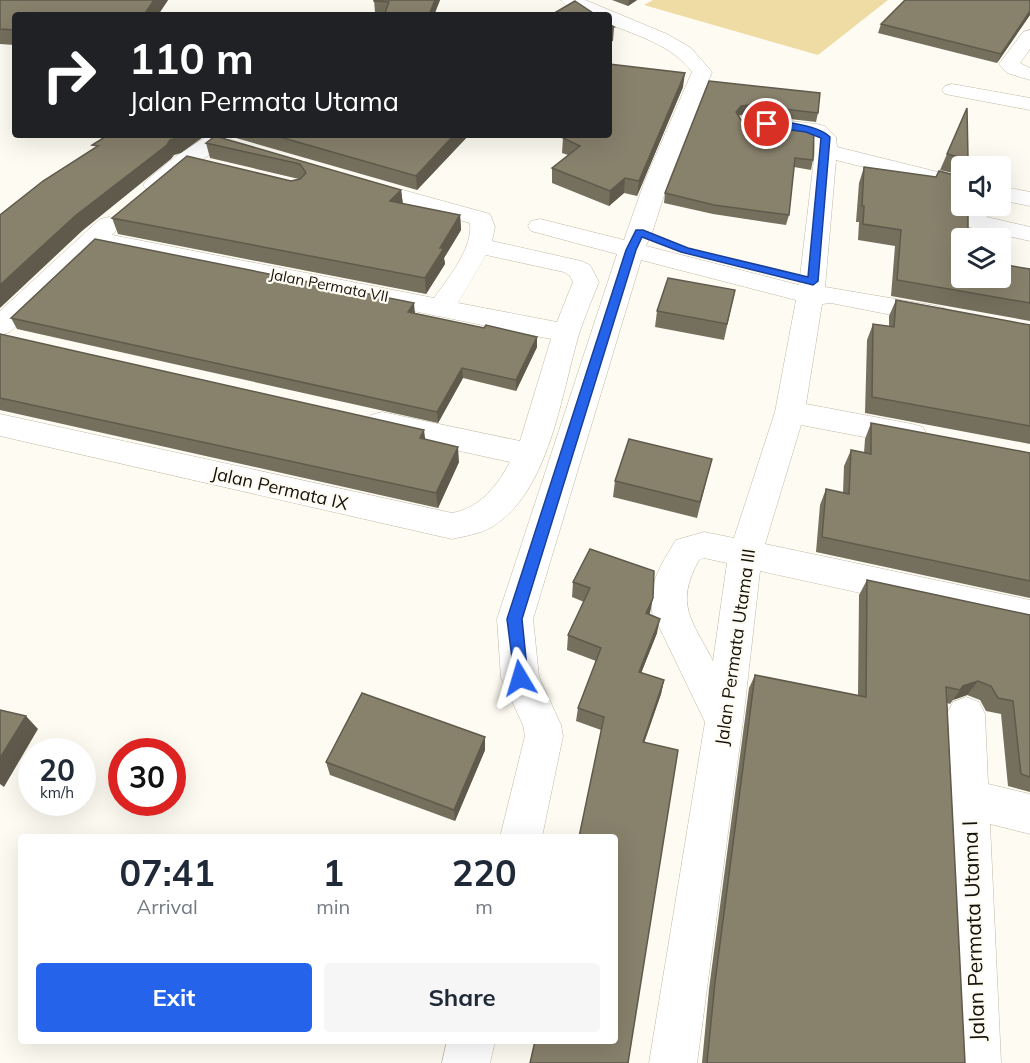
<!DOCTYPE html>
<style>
:root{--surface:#fff;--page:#f6f6f7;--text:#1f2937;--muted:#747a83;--accent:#2563eb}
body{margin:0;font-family:Mulish,sans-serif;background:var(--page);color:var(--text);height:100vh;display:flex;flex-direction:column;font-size:22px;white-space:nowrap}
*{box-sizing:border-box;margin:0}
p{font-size:20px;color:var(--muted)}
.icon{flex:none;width:33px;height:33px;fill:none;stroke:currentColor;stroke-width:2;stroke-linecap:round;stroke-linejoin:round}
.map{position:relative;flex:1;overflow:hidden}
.details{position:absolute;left:18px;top:834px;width:600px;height:210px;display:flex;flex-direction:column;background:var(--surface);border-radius:6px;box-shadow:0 6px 24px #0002}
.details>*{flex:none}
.guide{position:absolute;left:12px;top:12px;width:600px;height:126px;border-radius:6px;box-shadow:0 6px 24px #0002;background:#202124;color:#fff;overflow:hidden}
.controls{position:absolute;left:951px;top:156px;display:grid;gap:12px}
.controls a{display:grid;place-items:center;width:60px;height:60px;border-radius:6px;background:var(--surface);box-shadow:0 6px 24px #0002;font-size:30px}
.speed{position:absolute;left:18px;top:738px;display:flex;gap:12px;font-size:30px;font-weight:700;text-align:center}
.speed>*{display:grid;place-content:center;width:78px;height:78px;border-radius:50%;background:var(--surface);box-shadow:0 6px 24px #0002;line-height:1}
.speed small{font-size:15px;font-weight:400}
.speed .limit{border:9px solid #d22;background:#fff;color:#111}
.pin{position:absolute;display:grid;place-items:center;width:51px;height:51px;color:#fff;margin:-26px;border:3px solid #fff;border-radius:50%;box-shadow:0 2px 6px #0007}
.me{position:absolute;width:66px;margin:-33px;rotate:353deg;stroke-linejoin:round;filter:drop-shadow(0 0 4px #0008)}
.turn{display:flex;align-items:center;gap:21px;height:126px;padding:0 18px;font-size:27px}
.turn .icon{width:78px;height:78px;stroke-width:2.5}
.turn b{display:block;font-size:42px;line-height:51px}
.eta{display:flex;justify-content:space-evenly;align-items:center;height:102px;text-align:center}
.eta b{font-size:36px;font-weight:700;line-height:42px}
.button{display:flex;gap:12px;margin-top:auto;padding:12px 18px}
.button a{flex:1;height:69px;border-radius:6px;background:var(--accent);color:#fff;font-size:24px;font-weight:700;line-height:69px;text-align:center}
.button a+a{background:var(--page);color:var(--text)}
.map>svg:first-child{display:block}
.green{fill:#efdca5}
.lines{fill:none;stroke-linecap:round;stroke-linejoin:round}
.minor-casing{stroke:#c1b9a4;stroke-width:1}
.minor{fill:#fff;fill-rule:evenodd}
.wall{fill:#756f5d}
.shaded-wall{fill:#5f5a4c}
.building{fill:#88816c;stroke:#5f5a4c;stroke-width:1.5}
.route{fill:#2563eb;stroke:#184099;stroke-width:1.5}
.labels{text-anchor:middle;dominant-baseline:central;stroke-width:4.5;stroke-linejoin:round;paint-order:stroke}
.far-street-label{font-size:15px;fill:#15120b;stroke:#fefbf2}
.street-label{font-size:18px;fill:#15120b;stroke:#fefbf2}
.near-street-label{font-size:21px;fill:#15120b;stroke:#fefbf2}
</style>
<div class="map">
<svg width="1030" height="1063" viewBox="0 0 1030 1063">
<rect width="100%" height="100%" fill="#fefbf2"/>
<!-- green -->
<path class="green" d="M653 0H888L818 55 644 5Z"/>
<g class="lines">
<!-- minor casing -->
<g class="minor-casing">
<path id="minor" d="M561 0H585L667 34 691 48 712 72 669 180 652 233 646 246 799 285 815 151 814 139 811 137 739 127 736 122 739 117 747 116 817 124 825 126 836 137 837 147 962 178V192L836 160 825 287 937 306 947 309 950 315 947 321 937 324 831 303 822 304 806 404 912 424 923 427 927 435 923 443 912 446 801 425 765 544 1030 600V630L760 571 743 721 697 1063H649L705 722 652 612C648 583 662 563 676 540L704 532 734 538 775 412 796 300 641 260 533 619 539 677 561 725 563 736 542 837H500L525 736 523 725 501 678 497 619 617 254 531 231 528 226 531 221 540 219 624 240 645 180 692 72C672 45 638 36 609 24V15C593 15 572 14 561 0ZM704 558 727 563 713 661C692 620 674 605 699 560Z
M1030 30V49L1020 63 1030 68V80L1007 73 999 64 1023 32Z
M952 84 1030 98V110L945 94 942 90 945 86Z
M209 135H235L163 190 155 192 147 190 143 185 147 180 176 156Z
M359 178 490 214 495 227 492 241 581 261 590 265 599 282C592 299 585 316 579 334 561 394 550 491 492 527 480 534 465 536 452 539L0 436V414L452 513C480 508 497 486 510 462L382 434 371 431 367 423 371 415 382 412 520 441 551 339 99 247 10 332 0 335V311L100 219 109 217 118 219 121 224 112 235 434 298C448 278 473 249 470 223L351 190 347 185 351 180ZM486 255 564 272 570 276 573 282 557 322 458 303Z
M1000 186 1030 192V206L1000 200Z
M963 206H987V217L1030 227V241L968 227 963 218Z
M966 697 979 702 985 714 988 784 1030 794V834L990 824 1001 1063H953L947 714 953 702Z
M447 1041H495L490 1063H442Z"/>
</g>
<!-- minor -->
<use href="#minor" class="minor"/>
</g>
<!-- wall -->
<path class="wall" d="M0 0H168L158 15H15V45L0 44Z
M374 0H440L434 15 375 12Z
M612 0H637L628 6Z
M1030 0V15L997 63 878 33 881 24Z
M709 81 818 113 816 122 747 114 738 116 741 120 813 160 811 170 794 167 789 215 786 225 713 214 664 203 665 193Z
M683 87 637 196 624 193 609 206 552 183V168L568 155 562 153 563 138 565 137 560 135H609Z
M235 135H469L417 190 236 138Z
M215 136 401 190 403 204 460 215 461 230 444 258 445 264 426 294 118 234 112 218 299 179 210 158 206 143Z
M947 154 968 159 965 166H962L961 175 940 170Z
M864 167 962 278 1030 269V321L891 296 895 246 858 240 859 222H856L859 183Z
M735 290 724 340 655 327 657 311Z
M896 300 1030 325V444L865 413 867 340 873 324 889 326V316Z
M415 314 484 328 537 337V347L516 391 463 378 438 423 17 329 11 318Z
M0 334 425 440 459 462 438 508 0 410Z
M871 423 1030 453V598L816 552 820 505 826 489 843 493 844 466 851 450 864 453 865 439Z
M712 459 697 518 613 497 615 481Z
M590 549 650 613 649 614 657 633 641 673 664 680 661 694 644 742 628 1063 601 730 576 721 578 708 596 661 567 650 568 635 584 602 572 597 573 582Z
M867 580 1030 615V792L1008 786 1001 714 986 711 980 700 967 695 953 700 950 704 947 703 965 1063H702L709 989 749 688 755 675 858 696 859 595Z
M485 737V750L455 821 330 775 326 762Z"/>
<!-- shaded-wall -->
<path class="shaded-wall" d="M154 0H168L158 15H144Z
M435 0H440L434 15H429Z
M629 0H637L628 6Z
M1030 11V15L997 63 1001 54Z
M614 27 613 41 609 42V28Z
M685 73 683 87 637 196 639 181Z
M749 105 747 114 739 115 734 121 736 112 741 106Z
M181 135H206L181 153 174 155 171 159 82 231 0 308V285L75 216 170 140Z
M454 135H469L417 190 416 176Z
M625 178 624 193 609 206 610 191Z
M401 190 403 206 390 201Z
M460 215 461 230 444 258 445 264 426 294 425 278 440 248Z
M414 303 415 314 408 312Z
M537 337V347L516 391V380Z
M462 368 463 378 438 423 437 412Z
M424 430 426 445 420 438Z
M458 447 459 462 438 508 436 493Z
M653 598 650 613 643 628 646 613Z
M660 619 657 633 636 686 639 672Z
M664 680 661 694 640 755 643 742Z
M978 681 967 695 953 700 963 686Z
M26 716 38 729 4 787 0 784V758Z
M485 737V750L455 821 454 810Z"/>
<!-- building -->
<path class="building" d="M0 0H154L144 15H15V30L0 29Z
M374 0H435L429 15H384L389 2 374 1Z
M905 0H1030V11L1001 54 881 24Z
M575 1 596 15H551Z
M609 24 614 27 609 28Z
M609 64 685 73 639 181 625 178 610 191 552 168 580 146 563 138 568 135H609Z
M709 81 820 93 818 113 749 105 741 106 736 112 741 120 814 131 813 160 795 158 789 215 714 205 665 193Z
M967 108 968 159 947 154Z
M108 135H181L177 138 170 140 167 145 75 216 0 285V215L43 181 98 146 92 145Z
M273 135H454L416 176Z
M215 136 401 190 390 201 460 215 440 248H444L425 278 112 218 187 156 291 181 300 179 306 173 300 164 206 143Z
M864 167 936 177 939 171 962 177V206H968V238H962V278H1000V264L1030 269V303L897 280 901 230 863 224 864 206H862Z
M95 239 414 303 408 312 484 328 486 325 537 337 516 380 462 368 437 412 11 318Z
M668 278 735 290 727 324 657 311Z
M896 300 1030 325V426L872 397 873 324 894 327Z
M0 334 424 430 420 438 458 447 436 493 0 398Z
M871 423 1030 453V581L822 537 826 489 849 494 851 450 871 454Z
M629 439 712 459 700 502 615 481Z
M590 549 654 571 653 598 646 613 660 619 639 672 664 680 643 742 678 750 628 1063H530L535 1041H615V837H579L604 717 578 708 601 648 568 635 590 588 573 582Z
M867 580 1030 615V777L1021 774 1013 701 998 698 991 686 978 681 963 686 960 690 946 687 965 1063H707L715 982 755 675 866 697Z
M362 693 485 737 454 810 326 762Z
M0 710 26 716 0 758Z"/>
<!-- route -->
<path class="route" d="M764 122C780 120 818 125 830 137L818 281 813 285 681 252 642 237 636 250 522 619 528 678 526 682 520 684 515 682 507 619 626 250 636 230H643L688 248 808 277 821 138 806 132 764 126Z"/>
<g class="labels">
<!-- far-street labels -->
<g class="far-street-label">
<text transform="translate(329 285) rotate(11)">Jalan Permata VII</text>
</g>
<!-- street labels -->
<g class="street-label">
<text transform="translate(280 488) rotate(13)">Jalan Permata IX</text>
<text transform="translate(735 647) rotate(-82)">Jalan Permata Utama III</text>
</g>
<!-- near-street labels -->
<g class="near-street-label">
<text transform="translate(973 931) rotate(-92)">Jalan Permata Utama I</text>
</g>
</g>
</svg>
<div class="controls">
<a><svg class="icon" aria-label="sound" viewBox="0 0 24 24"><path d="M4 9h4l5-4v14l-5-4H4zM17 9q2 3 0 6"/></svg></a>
<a><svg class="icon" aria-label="layers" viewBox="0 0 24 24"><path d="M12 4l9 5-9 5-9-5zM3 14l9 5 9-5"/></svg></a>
</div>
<div class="speed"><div>20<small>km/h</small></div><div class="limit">30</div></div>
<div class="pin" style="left:767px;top:124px;background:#d93025"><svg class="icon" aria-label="arrive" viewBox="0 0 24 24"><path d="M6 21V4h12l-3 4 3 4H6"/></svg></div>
<svg class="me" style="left:520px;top:678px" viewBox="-20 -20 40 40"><path d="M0-17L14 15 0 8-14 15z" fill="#2563eb" stroke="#fff" stroke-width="4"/></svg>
<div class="guide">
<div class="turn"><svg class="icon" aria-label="right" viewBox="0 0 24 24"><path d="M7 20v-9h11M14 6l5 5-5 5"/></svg><div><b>110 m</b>Jalan Permata Utama</div></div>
</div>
<section class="details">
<div class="eta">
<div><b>07:41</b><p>Arrival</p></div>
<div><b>1</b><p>min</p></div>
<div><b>220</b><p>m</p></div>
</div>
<div class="button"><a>Exit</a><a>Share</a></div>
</section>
</div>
